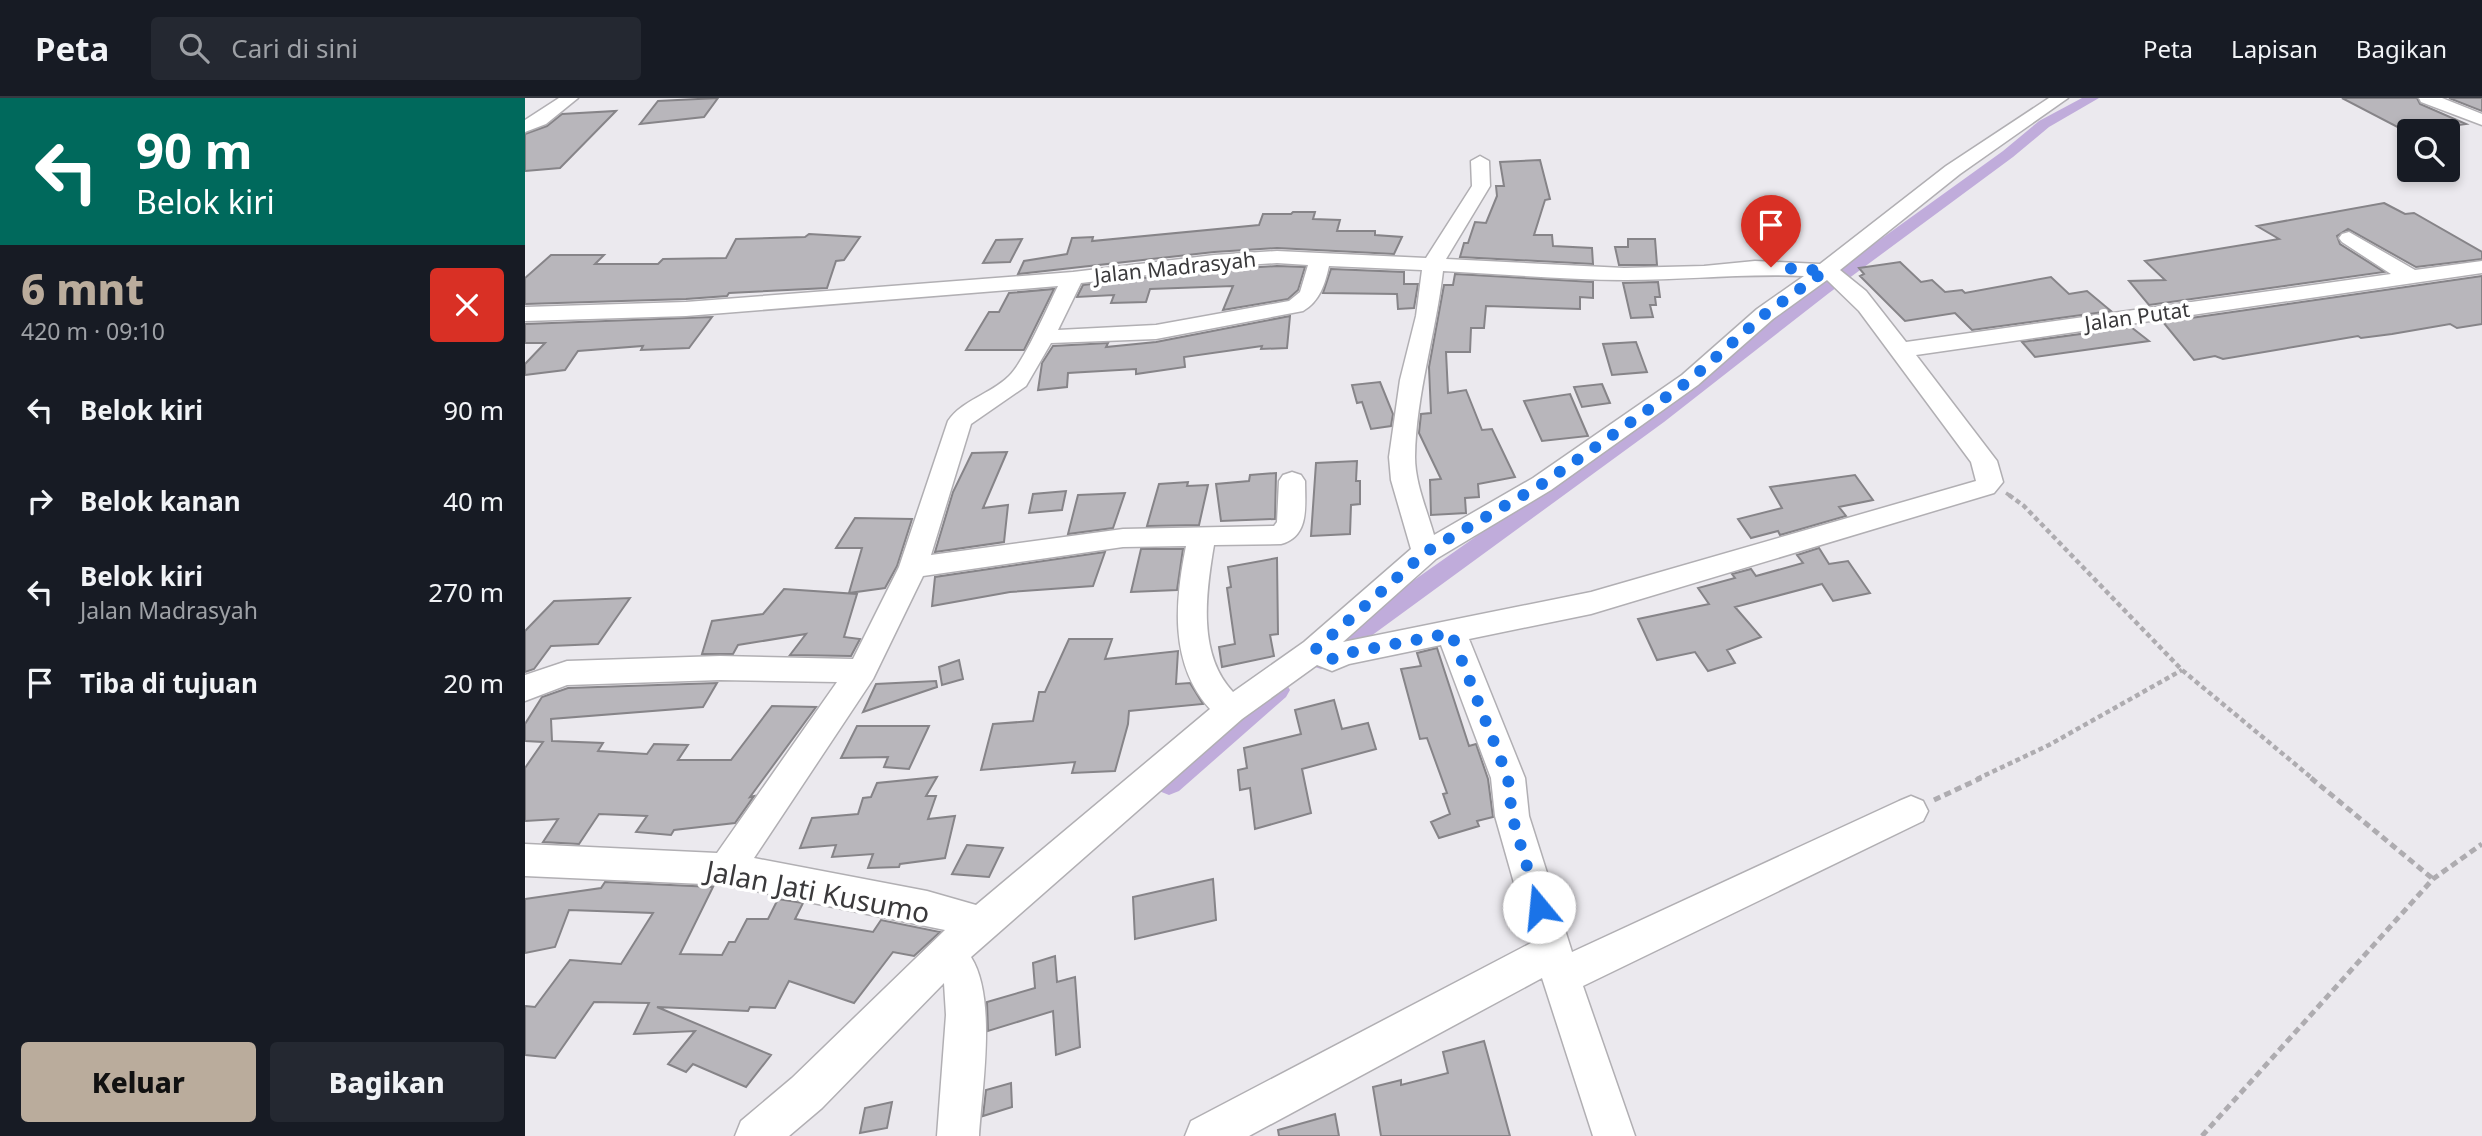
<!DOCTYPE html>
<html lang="id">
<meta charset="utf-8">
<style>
:root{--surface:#171b24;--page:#242831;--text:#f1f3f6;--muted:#9ea1a6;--line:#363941;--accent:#baac9c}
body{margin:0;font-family:"Noto Sans",sans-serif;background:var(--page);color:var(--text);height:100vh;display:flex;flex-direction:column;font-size:26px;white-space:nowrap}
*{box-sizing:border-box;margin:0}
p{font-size:23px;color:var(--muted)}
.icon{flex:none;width:38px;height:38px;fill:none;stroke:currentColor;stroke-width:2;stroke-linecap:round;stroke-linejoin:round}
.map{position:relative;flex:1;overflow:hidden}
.drawer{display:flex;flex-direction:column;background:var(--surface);width:525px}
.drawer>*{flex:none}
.banner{background:#00695c;color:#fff;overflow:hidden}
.controls{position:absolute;left:1872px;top:21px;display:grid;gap:14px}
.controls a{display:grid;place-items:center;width:63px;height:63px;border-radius:7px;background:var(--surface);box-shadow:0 4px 10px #0003;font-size:35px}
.pin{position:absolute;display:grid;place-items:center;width:60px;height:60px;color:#fff;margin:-72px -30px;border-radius:50% 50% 50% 0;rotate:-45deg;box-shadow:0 0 7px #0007}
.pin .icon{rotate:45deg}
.me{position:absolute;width:77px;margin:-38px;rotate:343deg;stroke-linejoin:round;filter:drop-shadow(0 0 5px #0008)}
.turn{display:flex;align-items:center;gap:24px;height:147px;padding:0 21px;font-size:32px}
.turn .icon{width:91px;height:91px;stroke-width:2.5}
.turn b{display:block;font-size:49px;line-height:60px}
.round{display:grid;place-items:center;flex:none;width:74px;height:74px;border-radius:7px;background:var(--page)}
.overview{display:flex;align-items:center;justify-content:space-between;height:119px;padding:0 21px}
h1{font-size:42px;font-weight:800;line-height:52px;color:var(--accent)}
.primary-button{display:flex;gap:14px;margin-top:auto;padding:14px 21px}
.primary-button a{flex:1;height:80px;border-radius:7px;background:var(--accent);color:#111;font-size:28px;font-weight:800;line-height:80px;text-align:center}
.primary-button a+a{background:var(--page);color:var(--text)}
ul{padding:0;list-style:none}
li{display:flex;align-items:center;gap:21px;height:91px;padding:0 21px}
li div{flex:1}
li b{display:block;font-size:26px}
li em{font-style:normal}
header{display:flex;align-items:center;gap:42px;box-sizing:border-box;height:98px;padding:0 35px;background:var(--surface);border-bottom:2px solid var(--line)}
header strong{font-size:33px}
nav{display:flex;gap:38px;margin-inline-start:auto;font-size:24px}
.search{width:490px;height:63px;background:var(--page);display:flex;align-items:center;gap:18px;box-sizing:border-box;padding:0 24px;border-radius:7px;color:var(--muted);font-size:26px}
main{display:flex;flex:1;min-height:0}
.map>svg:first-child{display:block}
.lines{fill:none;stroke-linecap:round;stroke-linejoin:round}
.canal{fill:#c0acdb;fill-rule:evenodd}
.building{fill:#b8b6bb;stroke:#868488;stroke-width:2}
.minor-casing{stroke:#b1afb3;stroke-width:3}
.path-far2{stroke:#aeacb0;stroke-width:3.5;stroke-dasharray:4.5 2.5;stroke-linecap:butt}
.path-far1{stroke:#aeacb0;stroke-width:4.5;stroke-dasharray:5 3.5;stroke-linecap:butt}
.path{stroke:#aeacb0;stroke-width:5;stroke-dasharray:7 4.5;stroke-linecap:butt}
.minor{fill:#fff;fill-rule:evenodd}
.route{stroke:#1a73e8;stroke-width:12;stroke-dasharray:0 21.6}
.labels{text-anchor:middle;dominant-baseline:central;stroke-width:7;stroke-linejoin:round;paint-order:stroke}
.far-street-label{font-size:21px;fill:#3a393b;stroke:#fff}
.near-street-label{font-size:28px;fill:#3a393b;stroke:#fff}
</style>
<header>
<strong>Peta</strong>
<div class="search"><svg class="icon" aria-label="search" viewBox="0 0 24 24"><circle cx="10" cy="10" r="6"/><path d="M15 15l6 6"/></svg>Cari di sini</div>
<nav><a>Peta</a><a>Lapisan</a><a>Bagikan</a></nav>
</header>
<main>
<section class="drawer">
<div class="banner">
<div class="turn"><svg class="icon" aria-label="left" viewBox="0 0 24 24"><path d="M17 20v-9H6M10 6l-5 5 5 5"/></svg><div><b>90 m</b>Belok kiri</div></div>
</div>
<div class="overview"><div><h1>6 mnt</h1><p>420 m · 09:10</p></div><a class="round" style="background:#d93025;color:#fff"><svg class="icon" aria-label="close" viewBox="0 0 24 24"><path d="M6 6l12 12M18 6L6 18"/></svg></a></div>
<ul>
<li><svg class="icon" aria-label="left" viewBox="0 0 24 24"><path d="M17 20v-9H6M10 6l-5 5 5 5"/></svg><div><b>Belok kiri</b></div><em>90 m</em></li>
<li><svg class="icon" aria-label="right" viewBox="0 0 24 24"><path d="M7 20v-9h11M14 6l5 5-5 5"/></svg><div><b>Belok kanan</b></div><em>40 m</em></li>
<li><svg class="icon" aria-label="left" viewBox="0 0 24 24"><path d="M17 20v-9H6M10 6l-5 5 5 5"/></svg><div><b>Belok kiri</b><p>Jalan Madrasyah</p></div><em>270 m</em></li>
<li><svg class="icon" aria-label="arrive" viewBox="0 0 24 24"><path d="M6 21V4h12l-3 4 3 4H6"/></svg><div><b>Tiba di tujuan</b></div><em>20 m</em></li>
</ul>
<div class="primary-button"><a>Keluar</a><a>Bagikan</a></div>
</section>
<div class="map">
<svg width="1957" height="1038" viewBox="0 0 1957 1038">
<rect width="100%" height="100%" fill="#ebe9ee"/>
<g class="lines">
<!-- canal -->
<path class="canal" d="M1557 0H1574L1524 29 1488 59 1304 195 1139 324 805 568 796 571 787 568 783 561 787 554 1125 316 1292 187 1478 53 1514 23Z
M752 582 761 585 765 592 761 599 654 693 644 697 634 693 630 685 634 677 743 585Z"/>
</g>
<!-- building -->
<path class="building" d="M193 0 179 19 115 26 133 3Z
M1817 0H1892L1895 6 1941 26 1882 34Z
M1924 0H1957V13Z
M91 13 35 70 0 73V36L22 28 37 16Z
M1015 62 1025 101 1020 102 1009 137H1027L1028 148 1067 150 1068 166 935 159 939 145H943L950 124 961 125 972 98 971 88H979L975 64Z
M1859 105 1880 116 1889 115 1957 154V161L1891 169 1823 131 1812 138 1815 146 1859 174 1624 207 1604 183 1640 182 1620 163 1754 141 1732 128Z
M768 114H790L788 121 815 122 812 133H850V137L877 139 869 156 752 150 689 154 493 176 499 163 542 156 547 140 568 139 567 143 734 127 738 116H766Z
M284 136 335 139 319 162 311 163 302 190 204 195 202 198 161 201 0 206V180L26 157H79L70 166H133L138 161 201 160 211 141 280 139Z
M497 141 485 164 458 165 471 142Z
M1103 141H1130L1132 167H1094L1090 149H1103Z
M1375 164 1396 184 1407 182 1420 194 1437 192 1440 195 1526 179 1544 196 1562 193 1586 213 1447 232 1430 215 1380 223 1335 178 1339 176 1334 170Z
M752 168 780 169 773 192 763 201 698 212 708 188 625 191 621 204 586 205 589 197 552 199 558 187 689 172Z
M806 171 879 174V186H893L889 210 873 211 872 196 798 195Z
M930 176 1068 184V200L1055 199V211L961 208 959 230H946L945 254H921L923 295 941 292 957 332 967 331 990 379 953 386 954 399 940 400 941 415 906 417 905 382 916 381 894 335 896 316 906 315 904 269 919 187H928Z
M1957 178V226L1932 230 1925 226 1867 236 1836 240 1833 238 1698 261 1690 258 1669 262 1638 224Z
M1133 184 1135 199H1130L1131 207H1125L1128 219 1106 220 1098 185Z
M529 191 499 252H441L464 214H474L484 195Z
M765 218 762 250 736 251 737 248 659 259 660 269 611 276V271L543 275 542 289 513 292 517 265 528 248 583 245 581 249 631 244Z
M187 219 164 250 116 252 118 248 53 253 40 272 0 277V266L20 245H0V226Z
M1606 229 1624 243 1510 259 1497 244Z
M1111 244 1122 274 1087 277 1078 246Z
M855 284 868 316 866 328 846 331 837 304 832 305 827 287Z
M1077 286 1085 305 1057 309 1049 289Z
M1045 296 1063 338 1017 343 999 303Z
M482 354 458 410 483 407 479 444 410 454 428 394 447 355Z
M832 363 831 383H835V406L826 407 825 436 786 438 791 365Z
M751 375 750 421 696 423 691 386 724 383 725 377Z
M1330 377 1348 402 1314 409 1321 418 1255 437 1253 433 1226 440 1213 421 1257 410 1245 389Z
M663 384 662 388 683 387 674 427 622 428 634 386Z
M541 393 537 412 504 415 508 396Z
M600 395 588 430 543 436 553 397Z
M330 420 387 421 372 468 360 490 324 495 337 450H311Z
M1294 450 1304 466 1323 463 1345 495 1308 503 1297 486 1210 509 1236 539 1202 552 1210 565 1183 573 1170 554 1132 562 1113 521 1184 506 1173 490 1210 480 1207 476 1226 471 1231 478 1278 465 1272 457Z
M616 451H658L652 492 606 494Z
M580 454 568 488 485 494 407 508 410 479Z
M752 460 753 536 745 537 749 558 697 569 694 549 710 546 702 490 706 489 703 469Z
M259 491 332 496 319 539 335 541 326 558 265 557 281 536 213 547 208 556H177L187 523 238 516Z
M105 500 73 546 26 548 9 571 0 574V533L29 503Z
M544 541H587L580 561 653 553 651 586 665 585 678 606 604 613 603 626 590 673 547 675 550 664 456 672 468 626 508 623 514 594H520Z
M912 550 944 648 951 646 963 681 968 719 952 723 954 728 914 740 906 724 925 716 918 696 922 695 902 640 895 641 876 571 896 568 892 555Z
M434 562 438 581 417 587 414 569Z
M411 583 412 589 338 614 351 586Z
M192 585 178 609 26 621 27 643 78 645 73 653 122 656 129 646 163 647 153 662H206L247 608 291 609 225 699 229 698 210 725 149 732 146 737 111 734 122 718 74 716 54 746 18 744 33 721 0 723V670L18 644 0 643V626L17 599 43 590Z
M809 602 817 631 843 625 851 651 777 671 786 715 730 731 725 690 715 692 713 672 722 670 719 650 776 636 770 612Z
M332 628H404L384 671 359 669 363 659 316 660Z
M412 679 401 698H411L403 721 430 718 420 760 375 766 374 769 343 770 348 756 307 759 311 747 275 750 287 720 333 716 338 700 346 699 352 685Z
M442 747 478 750 464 779 427 776Z
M688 781 691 822 610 841 608 799Z
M80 784 188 789 155 856 197 857 204 844H210L222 821H243L253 801 278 805 270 821 348 834 356 822 415 834 389 858 368 854 329 905 264 883 250 910 225 909 223 913 132 909 246 957 221 989 168 966 161 974 143 966 170 933 109 936 124 905 69 904 30 960 0 957V908L10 909 45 862 96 866 128 815 44 812 30 849 0 855V801L76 790Z
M530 858 532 884 550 879 555 949 531 957 528 913 463 933 462 904 510 890 508 865Z
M959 943 985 1038H856L848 989 876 982V987L923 975 918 954Z
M486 985 487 1009 458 1018 461 992Z
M367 1004 362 1030 335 1035 340 1010Z
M810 1016 814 1038H754L753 1032Z"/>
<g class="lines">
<!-- minor casing -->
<g class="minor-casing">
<path id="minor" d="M34 0H53L21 26 0 34V22Z
M1524 0H1543L1435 76 1315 172 1341 193 1381 244 1866 176 1817 144 1814 140 1817 136 1824 134 1890 172 1957 163V175L1391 257 1472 363 1478 384 1469 395 1066 516 944 541 1000 680 1004 718 1047 854 1374 703 1386 698 1398 703 1403 713 1398 723 1058 888 1110 1038H1068L1017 880 724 1038H660L666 1023 1006 845 970 718 966 680 916 547 824 566 807 573 792 567 717 621 446 859C472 900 457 989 454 1038H412L421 917 419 885 297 1010 264 1038H210L216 1023 267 980 420 832 201 787 0 778V746L192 755 312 584 195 582 42 587 0 603V577L42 563 195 558 328 561 374 469 423 323C437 302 466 296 484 278 500 262 522 210 533 188L161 218 0 223V209L161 204 548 174 689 157 752 153 901 160 947 88 946 63 955 58 964 63 965 88 921 161 1099 170 1179 168 1230 163 1295 166 1421 68ZM752 165 783 167 775 194 764 203 631 227 533 232 556 185 689 169ZM804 168 897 172 891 218 875 282 864 359 866 382 886 451 779 544 708 594C672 556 681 494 689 447L756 446C785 438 780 408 780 383L776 377 767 374 758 377 754 383 752 424 749 428 598 431 406 457 446 326 501 288 526 245 631 241 778 213C795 203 800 186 804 168ZM918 173C978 176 1040 182 1101 182 1161 182 1220 175 1279 178L1232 211 1157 277 1008 380 909 437C902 412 890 385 890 359 891 296 911 235 918 173ZM1302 182 1334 213 1446 364 1451 383 1066 494 818 544 911 461 1026 392 1173 287 1248 221ZM661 448C650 503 644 566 685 611L451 807 402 793 229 760 348 581 398 478 598 449Z
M1894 0H1917L1957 16V27L1896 4Z"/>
</g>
<!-- path-far2 -->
<path class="path-far2" d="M1481 395 1487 399"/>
<!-- path-far1 -->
<path class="path-far1" d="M1484 397 1499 408 1657 572 1788 681
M1452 681 1524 647 1657 572"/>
<!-- path -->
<path class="path" d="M1786 680 1908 781
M1409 702 1456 680
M1677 1038 1908 781 1957 746"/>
<!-- minor -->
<use href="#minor" class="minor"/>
</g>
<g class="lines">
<!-- route -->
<path class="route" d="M1014 809 987 718 983 680 926 535 818 556 807 561 790 552 901 454 1017 386 1062 355 1165 282 1240 216 1300 173 1246 169"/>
</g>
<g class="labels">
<!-- far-street labels -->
<g class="far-street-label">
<text transform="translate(650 169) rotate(-6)">Jalan Madrasyah</text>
<text transform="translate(1612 218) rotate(-8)">Jalan Putat</text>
</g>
<!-- near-street labels -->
<g class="near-street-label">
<text transform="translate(293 793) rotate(11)">Jalan Jati Kusumo</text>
</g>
</g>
</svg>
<div class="controls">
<a><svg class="icon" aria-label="search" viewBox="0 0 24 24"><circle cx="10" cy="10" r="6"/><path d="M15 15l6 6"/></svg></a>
</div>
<div class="pin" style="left:1246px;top:169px;background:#d93025"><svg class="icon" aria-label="arrive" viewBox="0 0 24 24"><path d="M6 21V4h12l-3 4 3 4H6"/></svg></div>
<svg class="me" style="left:1014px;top:809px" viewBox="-20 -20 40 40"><circle r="19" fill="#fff"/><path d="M0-13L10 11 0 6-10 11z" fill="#1a73e8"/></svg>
</div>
</main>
